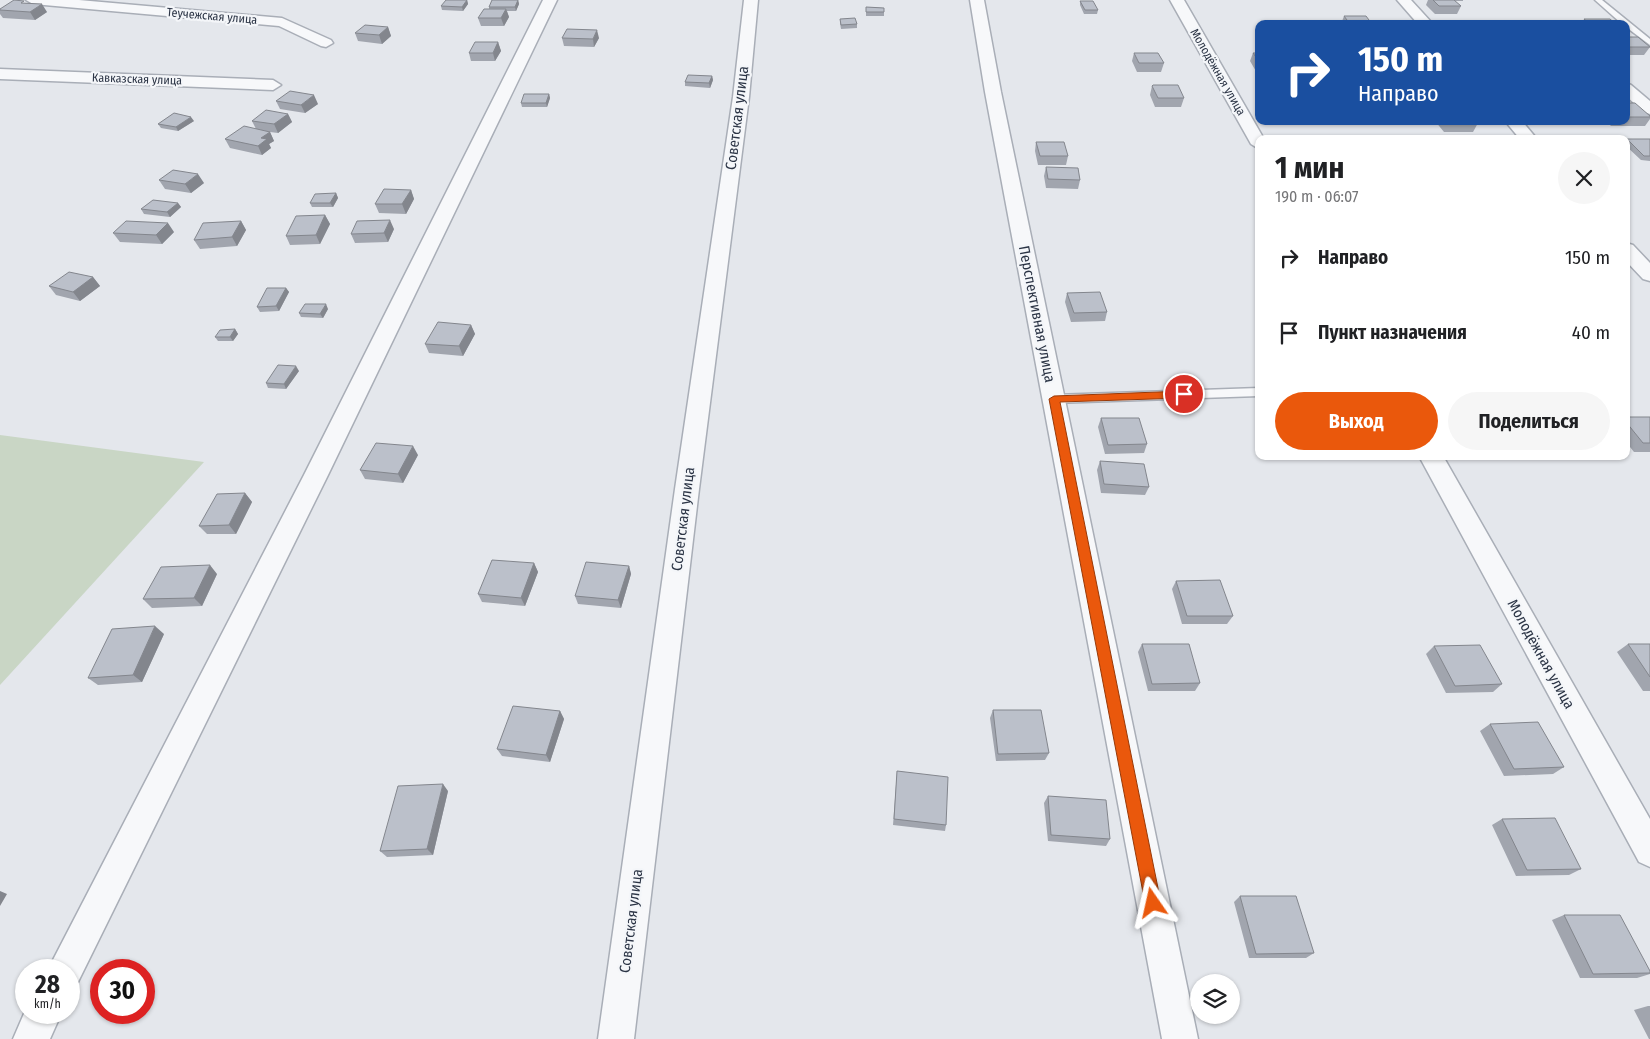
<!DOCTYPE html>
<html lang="ru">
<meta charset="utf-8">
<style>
:root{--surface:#fff;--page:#f6f6f6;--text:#202124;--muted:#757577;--accent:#ea580c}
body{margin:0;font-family:"Fira Sans Condensed",sans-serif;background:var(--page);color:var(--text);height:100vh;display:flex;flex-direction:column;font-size:19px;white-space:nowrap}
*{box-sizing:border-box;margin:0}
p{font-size:16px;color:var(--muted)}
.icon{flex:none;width:28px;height:28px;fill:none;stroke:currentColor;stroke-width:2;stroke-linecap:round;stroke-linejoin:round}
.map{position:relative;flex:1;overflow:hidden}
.sheet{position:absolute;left:1255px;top:135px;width:375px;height:325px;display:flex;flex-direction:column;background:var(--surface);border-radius:10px;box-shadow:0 1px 4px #0004}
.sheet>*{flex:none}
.guide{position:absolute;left:1255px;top:20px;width:375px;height:105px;border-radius:10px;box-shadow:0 1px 4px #0004;background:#1a4fa0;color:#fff;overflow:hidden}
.controls{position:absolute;left:1190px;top:974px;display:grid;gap:10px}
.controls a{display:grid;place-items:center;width:50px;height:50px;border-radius:50%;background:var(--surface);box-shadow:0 1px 4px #0004;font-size:25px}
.speed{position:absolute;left:15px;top:959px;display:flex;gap:10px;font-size:25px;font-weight:700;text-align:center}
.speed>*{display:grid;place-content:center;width:65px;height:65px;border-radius:50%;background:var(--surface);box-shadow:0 1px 4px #0004;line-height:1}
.speed small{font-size:12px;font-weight:400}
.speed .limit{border:8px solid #d22;background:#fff;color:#111}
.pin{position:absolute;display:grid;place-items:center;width:42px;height:42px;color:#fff;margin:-21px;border:2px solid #fff;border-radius:50%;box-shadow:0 1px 5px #0007}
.me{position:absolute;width:55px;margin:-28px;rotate:349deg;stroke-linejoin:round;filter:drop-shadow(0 0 4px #0008)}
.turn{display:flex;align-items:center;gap:18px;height:105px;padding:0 20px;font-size:22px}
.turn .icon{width:65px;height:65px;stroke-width:2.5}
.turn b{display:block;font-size:35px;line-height:42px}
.round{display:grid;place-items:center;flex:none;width:52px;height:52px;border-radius:26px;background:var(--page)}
.headline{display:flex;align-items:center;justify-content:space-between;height:85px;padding:0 20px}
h1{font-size:30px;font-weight:700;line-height:38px}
.primary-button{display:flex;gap:10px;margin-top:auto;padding:10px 20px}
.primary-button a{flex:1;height:58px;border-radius:30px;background:var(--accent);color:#fff;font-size:20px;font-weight:700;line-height:58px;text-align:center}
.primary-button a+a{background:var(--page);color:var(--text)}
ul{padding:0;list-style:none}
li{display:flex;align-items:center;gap:15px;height:75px;padding:0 20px}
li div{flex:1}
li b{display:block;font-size:19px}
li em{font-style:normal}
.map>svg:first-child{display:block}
.green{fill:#c9d6c5}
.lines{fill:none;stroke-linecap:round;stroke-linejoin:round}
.lane-casing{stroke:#a9aeb7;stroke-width:3}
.street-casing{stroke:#a9aeb7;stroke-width:3}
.lane{fill:#f7f8fa;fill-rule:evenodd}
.street{fill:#f7f8fa;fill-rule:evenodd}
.wall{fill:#a1a5ae}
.shaded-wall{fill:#83868d}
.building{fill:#bbc0ca;stroke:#83868d}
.route{fill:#ea580c;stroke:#983908}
.labels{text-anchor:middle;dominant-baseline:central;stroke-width:4.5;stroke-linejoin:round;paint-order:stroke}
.far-street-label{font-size:12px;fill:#2b3445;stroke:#f4f6f9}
.street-label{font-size:15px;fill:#2b3445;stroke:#f4f6f9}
</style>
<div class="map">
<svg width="1650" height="1039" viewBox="0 0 1650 1039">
<rect width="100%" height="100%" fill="#e4e7ec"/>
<!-- green -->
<path class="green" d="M0 435 204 462 0 685Z"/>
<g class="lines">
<!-- lane casing -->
<g class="lane-casing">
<path id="lane" d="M1595 0H1602L1650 39V45L1626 27V24H1622Z
M1259 388V396L1054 403 1048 399 1054 395Z"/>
</g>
<!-- street casing -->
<g class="street-casing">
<path id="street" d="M26 0H79L282 18 331 40 333 43 326 47 321 46 279 26 33 4Z
M543 0H557L328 475 78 982 69 986V970H48L54 958 304 475Z
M744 0H758L749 97 699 489 634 1039H598L675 489 733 97Z
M970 0H984L1001 92 1198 1039H1162L985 92Z
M1170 0H1184L1264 139H1259V149L1251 144Z
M1397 0H1411L1433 24H1418Z
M0 69 273 80 281 85 273 90 0 79Z
M1626 83 1631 85 1650 101V114L1644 112 1626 96Z
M1505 121H1522L1537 139H1520Z
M1626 243 1633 245 1650 263V281L1643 279 1626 261Z
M1419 456H1443L1650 819V867L1639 862Z
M26 1009V1012H62L50 1039H13Z"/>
</g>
<!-- lane -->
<use href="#lane" class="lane"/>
<!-- street -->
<use href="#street" class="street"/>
</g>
<!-- wall -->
<path class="wall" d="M467 0 468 4 463 11 442 10 441 6Z
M518 0 519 4 516 11H507L509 17 504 26H481L478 18 489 9V7Z
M1428 0H1463V1H1455L1461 6 1457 14H1435L1426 5Z
M1080 1 1098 10 1097 14H1084L1080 5Z
M26 3 47 12 35 20 3 18 0 14V9Z
M866 7 884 8V16H866Z
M1344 16 1372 24H1341Z
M840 19 857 24V28L841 29 840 23Z
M1584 19 1616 24H1582Z
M388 27 391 36 382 44 358 41 355 33Z
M1626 37 1650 47 1644 55H1626Z
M562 38H599L594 47 564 46Z
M498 42 501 51 495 61H471L469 53Z
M1134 53 1164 63 1161 72H1137L1132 61Z
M1253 53H1259V73H1257L1250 61Z
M712 76 713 80 710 88 685 86V82Z
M1152 86 1184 98 1181 107H1155L1150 95Z
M549 94 550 98 547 107H522L521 103Z
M276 101 318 104 305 113 280 109Z
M1626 103 1650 116V119L1645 126H1611L1606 121H1626Z
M288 114 292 122 278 133 270 132 274 141 269 144 271 148 262 155 230 148 225 139 256 129 252 121Z
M194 121 178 131 161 128 158 124Z
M1435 121H1477L1478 123 1473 132H1444Z
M1627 139H1650V161L1641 160 1626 146Z
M1036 142 1068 156 1066 165H1038L1035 151Z
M1046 167 1080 180 1078 189 1046 188 1044 176Z
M159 180 204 183 191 193 165 189Z
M411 190 414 199 406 214 379 213 375 204Z
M336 193 338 198 333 207H312L310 203Z
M178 203 181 207 170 217 144 214 141 209Z
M325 215 330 224 320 244 290 245 286 236Z
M241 221 246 230 237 246 200 249 194 240Z
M394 229 388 242 355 243 351 234Z
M174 232 162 244 120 242 113 233Z
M93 277 100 286 80 301 56 295 49 286Z
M286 288 289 292 279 311 260 312 257 307Z
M1067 293 1107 312 1105 321 1071 322 1065 302Z
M328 309 323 318 301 317 299 313Z
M471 325 475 334 463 356 429 353 425 344Z
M235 329 238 334 233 341H218L215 337Z
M299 371 286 389 268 388 266 383Z
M1626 417H1650V452H1634L1626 442Z
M1101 418 1147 444 1144 453 1105 454 1098 427Z
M418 455 403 483 365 479 360 470Z
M1100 461 1149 487 1145 495 1101 493 1097 470Z
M245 493 252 502 236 534H207L199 526Z
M534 563 538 572 525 606 482 602 478 594Z
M629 566 631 574 621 608 578 604 575 596Z
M217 574 202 606 152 608 143 599Z
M1176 581 1233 616 1227 624H1182L1172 589Z
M164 634 142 682 98 685 88 678Z
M1142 644 1200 683 1195 691H1148L1138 652Z
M1628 644H1650V691H1643L1617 652Z
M1434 646 1502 684 1493 692 1446 693 1426 654Z
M993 710 1049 753 1045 760 996 761 990 718Z
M560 711 564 719 550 762 502 756 497 749Z
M1490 724 1564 767 1553 774 1504 776 1480 731Z
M897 771 946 825 945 831 893 825Z
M448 791 433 855 387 857 380 851Z
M1048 796 1110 839 1106 846 1048 841 1044 803Z
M1502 819 1581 869 1569 875 1516 876 1492 825Z
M1240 896 1314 953 1306 958H1249L1234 902Z
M1564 915 1650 971V974L1637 978H1580L1552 920Z
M1648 1006H1650V1039H1649L1634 1010Z"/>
<!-- shaded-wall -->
<path class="shaded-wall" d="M467 0 468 4 463 11 462 7Z
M518 0 519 4 516 11 515 7Z
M42 4 47 12 35 20 30 12Z
M506 9 509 17 504 26 501 18Z
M388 27 391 36 382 44 379 35Z
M597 30 599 38 594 47 593 39Z
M498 42 501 51 495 61 493 53Z
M712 76 713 80 710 88 709 83Z
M549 94 550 98 547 107 546 103Z
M314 95 318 104 305 113 301 105Z
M288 114 292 122 278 133 274 124Z
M191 117 194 121 178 131 176 127Z
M270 132 274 141 269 144 271 148 262 155 258 146 261 138Z
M198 174 204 183 191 193 185 184Z
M411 190 414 199 406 214 402 204Z
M336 193 338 198 333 207 330 203Z
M178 203 181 207 170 217 167 212Z
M325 215 330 224 320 244 316 235Z
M390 220 394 229 388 242 384 233Z
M241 221 246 230 237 246 232 237Z
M168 223 174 232 162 244 156 235Z
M93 277 100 286 80 301 73 292Z
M286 288 289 292 279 311 276 306Z
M326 304 328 309 323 318 320 314Z
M471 325 475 334 463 356 459 346Z
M235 329 238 334 233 341 230 337Z
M296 366 299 371 286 389 284 384Z
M413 446 418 455 403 483 398 474Z
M245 493 252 502 236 534 229 525Z
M534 563 538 572 525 606 521 598Z
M210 565 217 574 202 606 194 598Z
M629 566 631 574 621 608 618 600Z
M155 626 164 634 142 682 133 675Z
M560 711 564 719 550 762 546 755Z
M443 784 448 791 433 855 427 849Z
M0 891 7 894 0 906Z"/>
<!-- building -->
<path class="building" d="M14 0 24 1 21 3 42 4 30 12 0 10V9Z
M446 0H467L462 7 441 6Z
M492 0H518L515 7H489Z
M1433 0H1454L1461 6H1439Z
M1080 1H1093L1098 10H1085Z
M866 7 884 8V12H866Z
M484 9H506L501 18H478Z
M1344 16H1366L1372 24H1350Z
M855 18 857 24 841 25 840 19Z
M1584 19H1610L1616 24H1590Z
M365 25 388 27 379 35 355 33Z
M567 29 597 30 593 39 562 38Z
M1626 37H1638L1650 47H1626Z
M475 42H498L493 53H469Z
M1134 53H1158L1164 63H1139Z
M1253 53H1259V61Z
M688 75 712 76 709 83 685 82Z
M1153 85H1178L1184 98H1158L1152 86Z
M290 91 314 95 301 105 276 101Z
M524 94H549L546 103H521Z
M1626 103H1635L1650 116V117H1626Z
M266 110 288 114 274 124 252 121Z
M174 113 191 117 176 127 158 124Z
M1447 121H1477L1478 123H1449Z
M244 126 270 132 261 138 267 139 258 146 225 139Z
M1627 139H1650V156H1644Z
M1036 142H1064L1068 156H1040Z
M1046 167 1078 168 1080 180 1048 179Z
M173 170 198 174 185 184 159 180Z
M384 189 411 190 402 204H375Z
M336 193 330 203H310L315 194Z
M153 200 178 203 167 212 141 209Z
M325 215 316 235 286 236 296 216Z
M390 220 384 233 351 234 357 221Z
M126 221 168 223 156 235 113 233Z
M241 221 232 237 194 240 203 223Z
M69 272 93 277 73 292 49 286Z
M267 288H286L276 306 257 307Z
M1100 292 1107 312 1074 313 1067 293Z
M305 304H326L320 314 299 313Z
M438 322 471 325 459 346 425 344Z
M235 329 230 337H215L220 330Z
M278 365 296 366 284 384 266 383Z
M1626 417H1650V443H1643L1626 422Z
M1101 418H1139L1147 444 1108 445Z
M376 443 413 446 398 474 360 470Z
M1100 461 1144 464 1149 487 1104 484Z
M245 493 229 525 199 526 217 494Z
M492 560 534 563 521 598 478 594Z
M586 562 629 566 618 600 575 596Z
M210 565 194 598 143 599 161 567Z
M1220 580 1233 616H1187L1176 581Z
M155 626 133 675 88 678 112 629Z
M1142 644H1189L1200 683 1152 684Z
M1628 644H1650V677Z
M1480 645 1502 684 1455 686 1434 646Z
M513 706 560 711 546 755 497 749Z
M993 710H1041L1049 753 998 754Z
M1538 722 1564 767 1514 769 1490 724Z
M897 771 948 777 946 825 894 819Z
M443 784 427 849 380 851 398 786Z
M1048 796 1106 800 1110 839 1051 835Z
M1555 818 1581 869 1527 870 1502 819Z
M1240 896H1296L1314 953 1256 954Z
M1564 915H1620L1650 971V973L1593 974Z"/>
<!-- route -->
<path class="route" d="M1184 391 1189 394 1184 398 1060 402 1161 903 1158 909 1153 911 1147 909 1145 903 1049 399 1054 396Z"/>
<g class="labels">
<!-- far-street labels -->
<g class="far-street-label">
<text transform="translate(212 16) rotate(5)">Теучежская улица</text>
<text transform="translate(1218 72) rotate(60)">Молодёжная улица</text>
<text transform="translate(137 79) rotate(2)">Кавказская улица</text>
</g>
<!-- street labels -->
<g class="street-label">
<text transform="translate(737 118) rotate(-83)">Советская улица</text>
<text transform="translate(1037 314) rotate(79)">Перспективная улица</text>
<text transform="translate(683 519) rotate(-83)">Советская улица</text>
<text transform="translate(1541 654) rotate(61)">Молодёжная улица</text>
<text transform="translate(631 921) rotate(-83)">Советская улица</text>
</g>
</g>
</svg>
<div class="controls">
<a><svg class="icon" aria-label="layers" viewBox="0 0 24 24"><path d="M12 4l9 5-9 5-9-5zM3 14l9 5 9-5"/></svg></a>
</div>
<div class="speed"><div>28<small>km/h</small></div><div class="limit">30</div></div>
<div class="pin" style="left:1184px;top:394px;background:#d93025"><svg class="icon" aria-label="arrive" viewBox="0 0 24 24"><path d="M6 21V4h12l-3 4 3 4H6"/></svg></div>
<svg class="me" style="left:1153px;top:903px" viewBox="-20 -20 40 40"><path d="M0-17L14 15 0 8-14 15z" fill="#ea580c" stroke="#fff" stroke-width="4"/></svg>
<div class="guide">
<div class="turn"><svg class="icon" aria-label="right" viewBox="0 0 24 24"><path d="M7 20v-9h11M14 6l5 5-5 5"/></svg><div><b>150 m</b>Направо</div></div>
</div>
<section class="sheet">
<div class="headline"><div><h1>1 мин</h1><p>190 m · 06:07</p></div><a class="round"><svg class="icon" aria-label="close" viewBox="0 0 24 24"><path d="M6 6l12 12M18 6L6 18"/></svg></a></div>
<ul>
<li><svg class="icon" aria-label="right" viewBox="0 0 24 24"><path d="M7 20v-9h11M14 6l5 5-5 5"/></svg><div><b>Направо</b></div><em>150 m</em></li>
<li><svg class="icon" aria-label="arrive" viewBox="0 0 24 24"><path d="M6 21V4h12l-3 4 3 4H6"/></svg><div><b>Пункт назначения</b></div><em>40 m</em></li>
</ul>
<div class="primary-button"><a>Выход</a><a>Поделиться</a></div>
</section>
</div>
